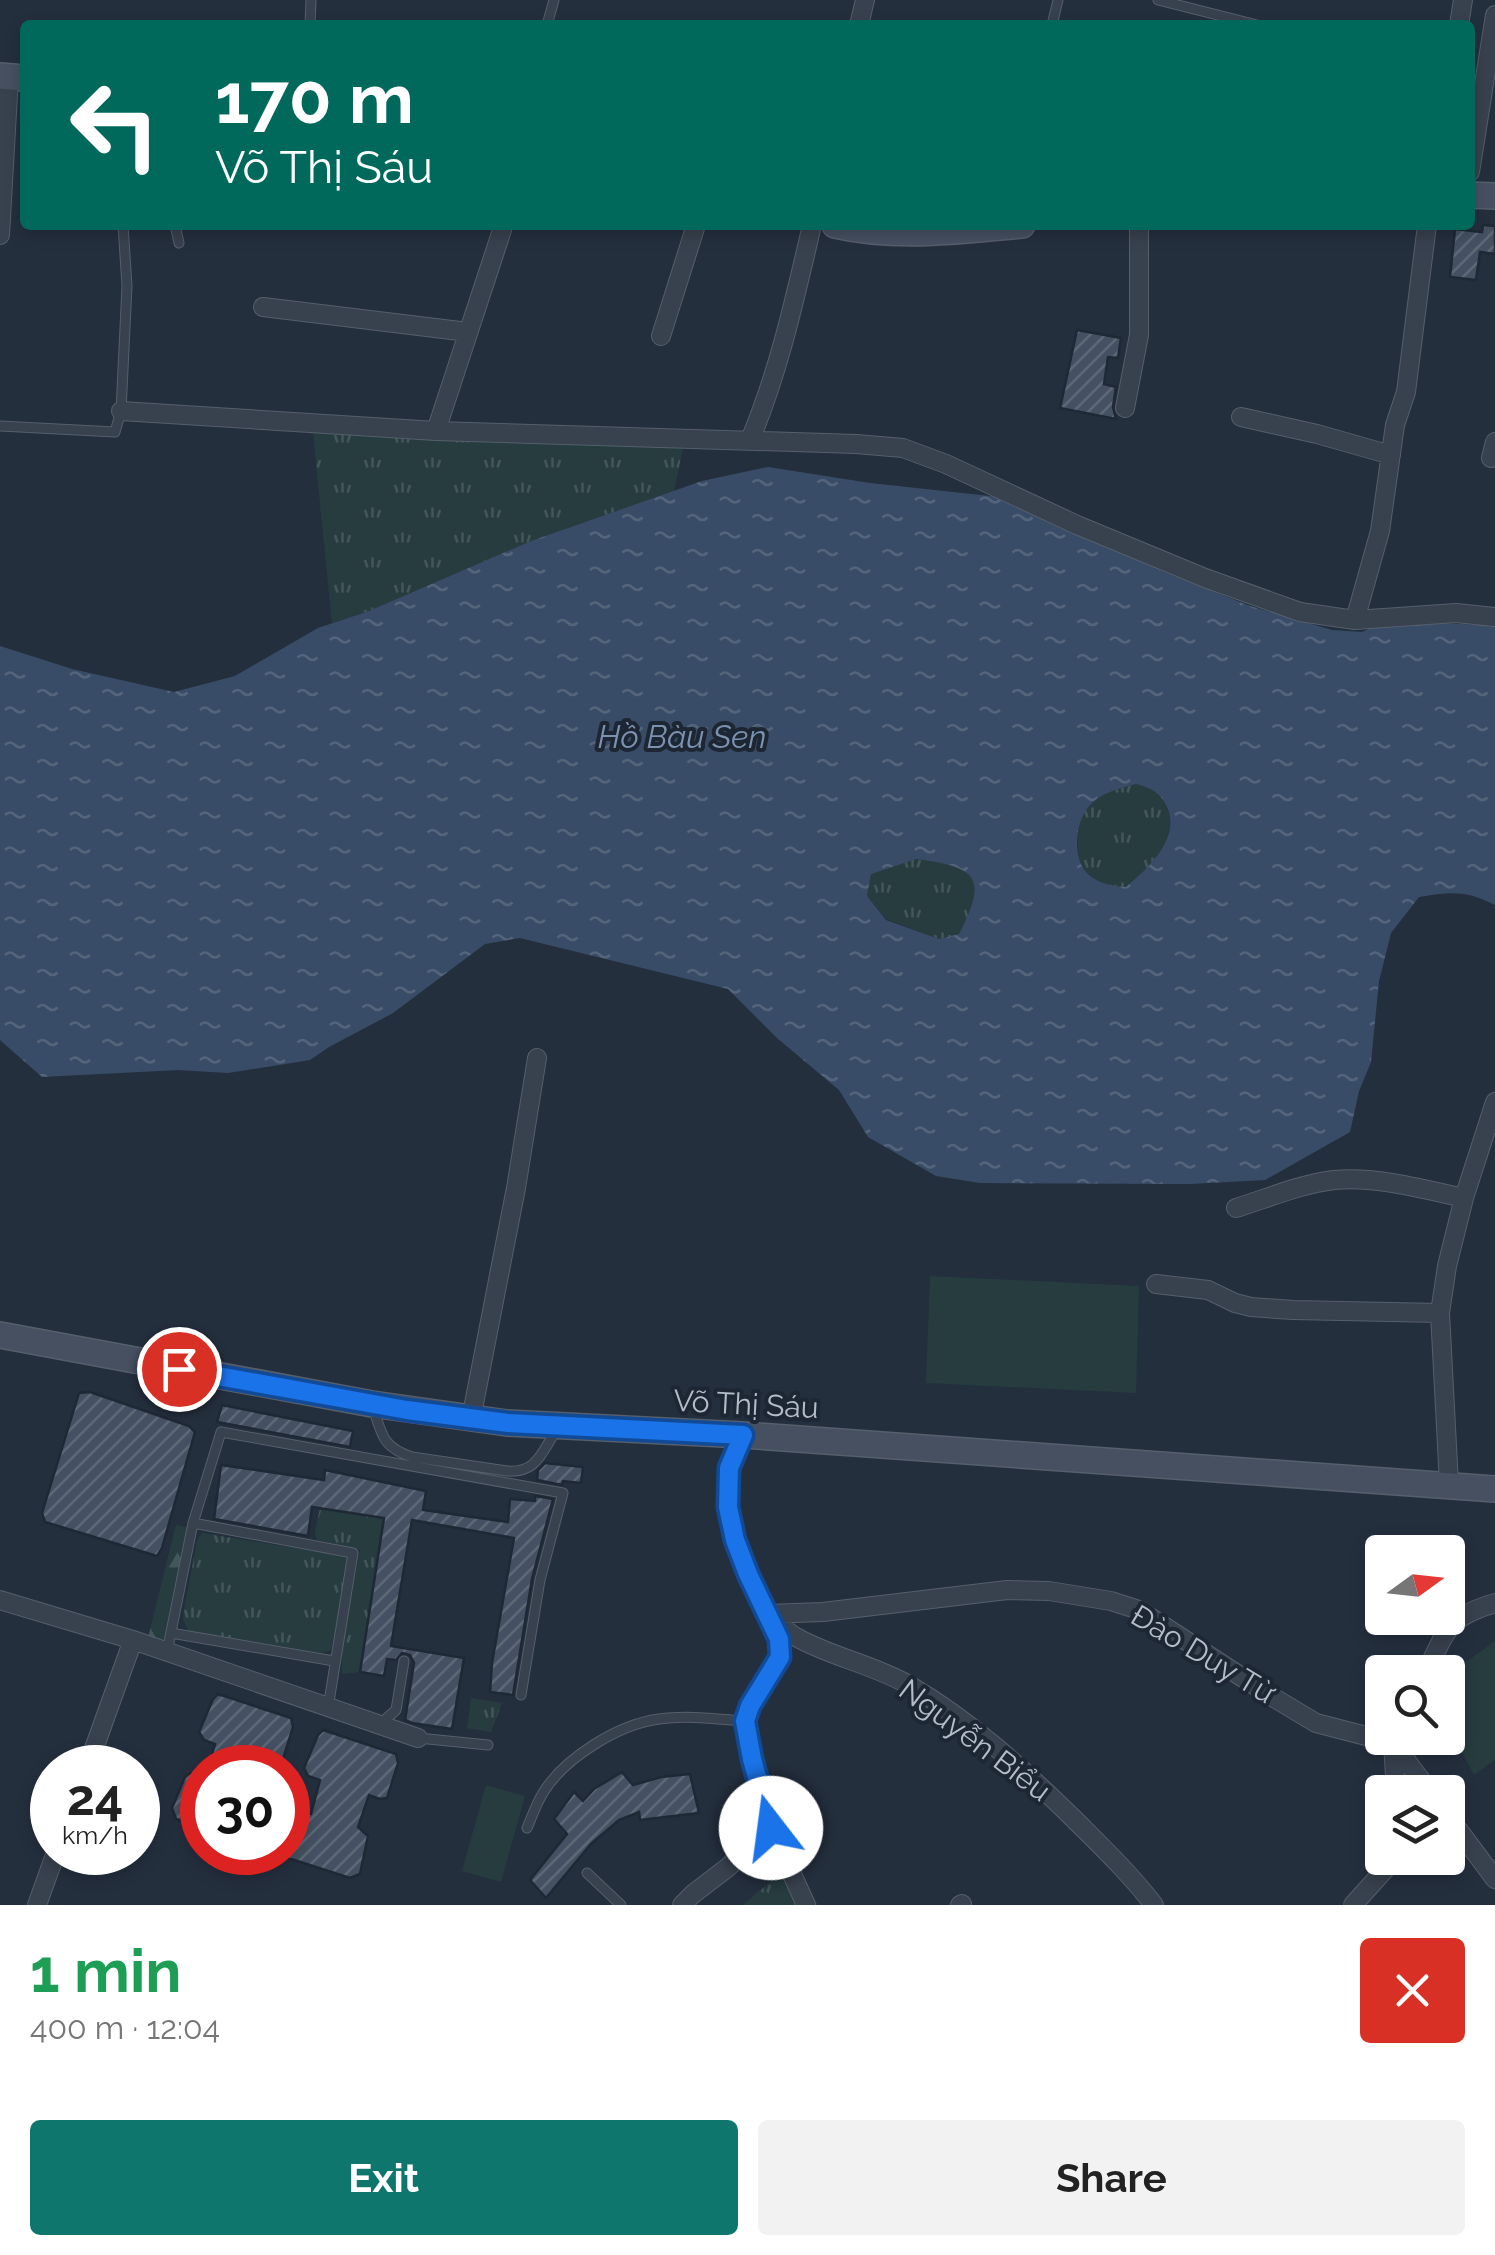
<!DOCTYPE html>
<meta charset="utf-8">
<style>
:root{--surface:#fff;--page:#f2f2f2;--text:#222;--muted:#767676;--accent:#0f766e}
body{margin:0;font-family:Raleway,sans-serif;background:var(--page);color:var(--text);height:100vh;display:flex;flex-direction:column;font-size:38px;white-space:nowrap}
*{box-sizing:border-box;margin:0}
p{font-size:32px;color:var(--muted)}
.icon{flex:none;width:55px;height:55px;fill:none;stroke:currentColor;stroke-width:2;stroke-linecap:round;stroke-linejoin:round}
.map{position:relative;height:1905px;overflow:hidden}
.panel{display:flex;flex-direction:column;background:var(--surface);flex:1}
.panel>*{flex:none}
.top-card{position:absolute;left:20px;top:20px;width:1455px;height:210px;border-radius:10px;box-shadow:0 5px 15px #0003;background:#00695c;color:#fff;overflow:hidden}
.needle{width:65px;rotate:75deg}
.fabs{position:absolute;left:1365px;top:1535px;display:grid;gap:20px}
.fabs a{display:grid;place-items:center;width:100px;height:100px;border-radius:10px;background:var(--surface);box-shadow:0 5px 15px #0003;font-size:50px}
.speed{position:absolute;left:30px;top:1745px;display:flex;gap:20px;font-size:50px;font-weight:700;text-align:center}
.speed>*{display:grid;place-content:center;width:130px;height:130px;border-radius:50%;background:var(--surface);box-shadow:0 5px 15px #0003;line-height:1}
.speed small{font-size:25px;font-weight:400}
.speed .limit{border:15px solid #d22;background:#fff;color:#111}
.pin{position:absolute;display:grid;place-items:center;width:85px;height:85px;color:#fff;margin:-42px;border:5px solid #fff;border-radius:50%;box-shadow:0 2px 10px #0007}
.me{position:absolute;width:110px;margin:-55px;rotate:345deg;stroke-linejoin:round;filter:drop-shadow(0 0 8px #0008)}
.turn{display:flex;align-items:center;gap:35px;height:210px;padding:0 30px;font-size:45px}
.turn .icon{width:130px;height:130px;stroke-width:2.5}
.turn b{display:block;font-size:70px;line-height:85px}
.round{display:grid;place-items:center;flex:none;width:105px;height:105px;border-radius:10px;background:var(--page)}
.summary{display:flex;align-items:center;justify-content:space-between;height:170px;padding:0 30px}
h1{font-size:60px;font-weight:700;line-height:75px;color:#1e9e55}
.primary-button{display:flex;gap:20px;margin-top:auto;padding:20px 30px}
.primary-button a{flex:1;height:115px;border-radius:10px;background:var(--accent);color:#fff;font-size:40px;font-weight:700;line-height:115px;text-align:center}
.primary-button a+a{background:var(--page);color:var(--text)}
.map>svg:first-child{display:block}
.grass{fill:url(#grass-tufts)}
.forest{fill:url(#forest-firs)}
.pitch{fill:#263c3f}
.water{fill:url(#water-ripples);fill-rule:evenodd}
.building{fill:url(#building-hatch);stroke:#1f2835;stroke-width:2.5}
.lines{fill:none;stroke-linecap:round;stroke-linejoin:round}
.lane-casing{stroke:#565f6c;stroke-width:11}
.street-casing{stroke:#565f6c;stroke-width:20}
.secondary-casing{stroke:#565f6c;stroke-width:28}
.lane{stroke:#38414e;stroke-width:9}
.street{stroke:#38414e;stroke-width:18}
.secondary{stroke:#465061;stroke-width:25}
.route-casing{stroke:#114b97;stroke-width:25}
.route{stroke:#1a73e8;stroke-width:18}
.labels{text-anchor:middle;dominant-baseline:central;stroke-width:8;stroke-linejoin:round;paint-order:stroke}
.street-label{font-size:30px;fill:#b4bcc9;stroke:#1d2633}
.water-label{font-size:32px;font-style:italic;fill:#7c92b1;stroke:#1d2633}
</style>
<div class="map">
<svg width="1495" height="1905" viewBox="0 0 1495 1905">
<defs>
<pattern id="grass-tufts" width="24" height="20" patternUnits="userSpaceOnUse" patternTransform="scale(2.5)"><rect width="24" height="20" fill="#263c3f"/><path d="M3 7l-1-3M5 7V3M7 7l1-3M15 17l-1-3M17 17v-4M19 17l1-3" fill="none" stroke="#435659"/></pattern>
<pattern id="forest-firs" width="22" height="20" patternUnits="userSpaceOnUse" patternTransform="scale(2.5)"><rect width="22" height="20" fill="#263c3f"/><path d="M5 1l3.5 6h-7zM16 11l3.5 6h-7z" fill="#435659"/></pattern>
<pattern id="water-ripples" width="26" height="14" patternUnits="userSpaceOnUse" patternTransform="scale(2.5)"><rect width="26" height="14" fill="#394c67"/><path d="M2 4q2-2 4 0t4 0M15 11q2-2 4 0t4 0" fill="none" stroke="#53647b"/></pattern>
<pattern id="building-hatch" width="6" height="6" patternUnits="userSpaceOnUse" patternTransform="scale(2.5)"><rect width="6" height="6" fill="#455162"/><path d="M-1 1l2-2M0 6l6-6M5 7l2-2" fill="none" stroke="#5d6877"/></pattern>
</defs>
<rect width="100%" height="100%" fill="#242f3e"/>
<!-- grass -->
<path class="grass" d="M313 432 684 443 674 491 531 541 369 611 332 623Z
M1137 784C1151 788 1161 793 1167 808 1180 838 1148 869 1126 888 1114 887 1098 883 1089 875 1070 858 1075 818 1093 802 1104 792 1122 788 1137 784Z
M916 859C976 867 989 876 959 934L939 939 886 919 867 896 871 873Z
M320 1508 384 1518 360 1672 342 1674V1648L360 1550 317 1540 315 1532Z
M202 1533 344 1556 347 1559V1567L331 1650 320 1653 189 1632 183 1620 184 1610 197 1541Z
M471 1698 502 1703 491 1732 467 1728Z
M793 1863 818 1905H743Z"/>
<!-- forest -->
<path class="forest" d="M176 1525 190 1528 165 1640 148 1638Z"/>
<!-- pitch -->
<path class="pitch" d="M930 1276 1139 1286 1136 1393 926 1383Z
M1495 1641V1760L1474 1775 1448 1726V1675Z
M486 1785 525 1796 501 1882 462 1871Z"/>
<!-- water -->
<path class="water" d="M768 467 870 483 999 497 1041 512 1164 572 1250 606 1332 630 1362 632 1390 620 1495 626V905C1466 890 1451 892 1419 897L1391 933 1379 981 1371 1062 1359 1091 1350 1132 1265 1180 1190 1184 980 1183 936 1176 868 1137 839 1090 777 1038 728 989 520 938 485 944 393 1013 329 1047 310 1060 228 1073 178 1070 42 1077 0 1040V646L72 669 174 692 235 676 318 628 369 611 531 541 702 481ZM1136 784C1151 788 1161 793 1167 807 1181 838 1148 869 1126 887 1114 887 1098 883 1089 875 1070 858 1075 818 1093 802 1104 792 1122 788 1136 784ZM916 859C976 867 989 876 959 934L939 939 886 920 867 896 871 874Z"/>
<!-- building -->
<path class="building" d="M1483 225 1495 226V254L1480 252 1476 280 1450 277 1455 229 1482 232Z
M1077 330 1121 338 1118 358 1108 357 1104 384 1116 387 1113 407 1116 419 1060 408Z
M90 1392 189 1426 195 1432 162 1548 157 1556 45 1522 42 1513 79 1393Z
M222 1405 353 1431 350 1447 217 1422Z
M545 1463 583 1467 581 1483 563 1481 562 1485 537 1480 538 1470Z
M221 1465 324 1480 325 1470 426 1491 423 1510 508 1522 510 1499 535 1501V1496L553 1499 532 1579 513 1695 490 1692 492 1663 514 1538 412 1520 391 1646 464 1658 452 1729 412 1723 405 1720 414 1663 410 1655 402 1653 396 1660 387 1659 384 1676 360 1672 384 1518 312 1507 308 1536 214 1519Z
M218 1694 291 1718 293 1727 282 1762 275 1763 264 1759 261 1768H208L215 1744 204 1740 199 1732 213 1699Z
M323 1730 396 1754 398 1763 387 1798 380 1799 369 1795 358 1827 368 1836 360 1874 350 1878 288 1858V1818L295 1809 311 1814 320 1780 308 1776 304 1768 318 1735Z
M622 1772 633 1785 661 1777 690 1774 699 1813 640 1820 639 1812 619 1820 591 1844 546 1898 530 1880 567 1834 554 1819 574 1792 583 1801 594 1789Z
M190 1773 202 1777V1828L176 1819 172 1808 185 1777Z"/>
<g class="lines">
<!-- lane casing -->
<g class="lane-casing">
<path id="lane" d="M1158 0 1257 25
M310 25 311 0
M547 25 554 0
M1052 25 1058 0
M175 225 179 243
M0 426 115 432 121 411 127 286 123 225
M373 1407C382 1435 382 1447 412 1457L507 1471C537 1473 541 1453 556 1431
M195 1524 193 1523 353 1553 328 1708
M171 1633 334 1661
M167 1652 193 1523 221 1432 563 1493 540 1580 521 1695
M380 1724 396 1710 404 1661
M418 1738 488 1745
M527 1828C532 1817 536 1804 543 1793 564 1758 619 1724 659 1719 687 1715 717 1719 745 1721
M587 1873 621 1905"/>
</g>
<!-- street casing -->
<g class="street-casing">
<path id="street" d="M859 25 865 0
M1459 25 1463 0
M1470 172 1495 15
M0 235 9 77
M263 307 468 332
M661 336 696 225
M1125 408 1139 335V225
M121 411 436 431 856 444 903 448 946 464 1077 525 1205 578 1300 612 1355 620 1456 613 1495 617
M1241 417 1317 434 1391 455
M436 431 502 230
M750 440C779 371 795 298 812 225
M1491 458 1495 442
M1355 620 1380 531 1395 425 1406 392 1427 225
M1236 1208C1268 1198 1301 1184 1334 1180 1377 1176 1422 1189 1464 1198
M1156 1284 1208 1290 1235 1303 1251 1307 1293 1310 1440 1313
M471 1419 516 1188 537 1058
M743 1435 729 1468 728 1507 735 1540 747 1574 779 1639 780 1657 750 1706 745 1721 752 1759 771 1828 806 1905
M1449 1484 1440 1313 1447 1266 1464 1198 1495 1102
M0 1600 133 1640 418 1738
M768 1614 823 1612 1007 1590 1049 1591 1111 1601 1139 1610 1271 1696 1316 1723 1393 1743 1430 1792
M772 1618C780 1624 787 1632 796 1637 831 1657 872 1664 909 1685 971 1721 1025 1771 1076 1821 1103 1848 1131 1875 1154 1905
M1426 1672C1447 1630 1447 1617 1495 1603
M1393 1743 1396 1792
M87 1768 133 1640
M1448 1816 1495 1879
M37 1905 56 1852
M682 1905 693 1894 727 1868 771 1828
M960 1905 962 1904
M1353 1905 1388 1866 1392 1858"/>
</g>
<!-- secondary casing -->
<g class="secondary-casing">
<path id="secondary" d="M0 76 25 78
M1470 195 1495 196
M835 225C897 239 959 231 1022 225
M0 1335 372 1404 507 1423 743 1435 1495 1489"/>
</g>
<!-- lane -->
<use href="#lane" class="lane"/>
<!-- street -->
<use href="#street" class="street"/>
<!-- secondary -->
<use href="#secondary" class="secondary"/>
</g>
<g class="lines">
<!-- route casing -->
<g class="route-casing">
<path id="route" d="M179 1369 407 1410 508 1423 743 1435 729 1468 728 1507 735 1540 748 1574 779 1639 780 1657 750 1706 745 1721 752 1759 771 1828"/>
</g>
<!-- route -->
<use href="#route" class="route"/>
</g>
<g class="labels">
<!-- street labels -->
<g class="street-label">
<text transform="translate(746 1404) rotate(3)">Võ Thị Sáu</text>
<text transform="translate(1203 1654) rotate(31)">Đào Duy Từ</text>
<text transform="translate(975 1740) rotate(37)">Nguyễn Biểu</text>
</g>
<!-- water labels -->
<g class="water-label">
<text x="682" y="736">Hồ Bàu Sen</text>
</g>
</g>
</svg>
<div class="fabs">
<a><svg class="needle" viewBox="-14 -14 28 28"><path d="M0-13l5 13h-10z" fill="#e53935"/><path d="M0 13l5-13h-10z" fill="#767676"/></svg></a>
<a><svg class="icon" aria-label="search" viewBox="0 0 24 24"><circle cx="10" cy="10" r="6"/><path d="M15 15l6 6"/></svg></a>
<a><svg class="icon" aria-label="layers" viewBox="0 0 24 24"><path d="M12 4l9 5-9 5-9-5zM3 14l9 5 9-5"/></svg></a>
</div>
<div class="speed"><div>24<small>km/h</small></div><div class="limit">30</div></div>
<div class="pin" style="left:179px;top:1369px;background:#d93025"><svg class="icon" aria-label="arrive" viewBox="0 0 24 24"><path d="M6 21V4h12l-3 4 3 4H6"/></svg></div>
<svg class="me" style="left:771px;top:1828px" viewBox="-20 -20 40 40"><circle r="19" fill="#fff"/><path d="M0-13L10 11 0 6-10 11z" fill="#1a73e8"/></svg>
<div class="top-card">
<div class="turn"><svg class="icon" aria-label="left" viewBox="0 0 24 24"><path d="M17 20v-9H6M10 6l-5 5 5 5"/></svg><div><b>170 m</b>Võ Thị Sáu</div></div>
</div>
</div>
<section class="panel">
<div class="summary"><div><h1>1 min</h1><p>400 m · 12:04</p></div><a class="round" style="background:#d93025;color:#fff"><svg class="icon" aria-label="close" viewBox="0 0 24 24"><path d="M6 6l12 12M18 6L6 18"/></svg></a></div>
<div class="primary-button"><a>Exit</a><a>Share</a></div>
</section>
